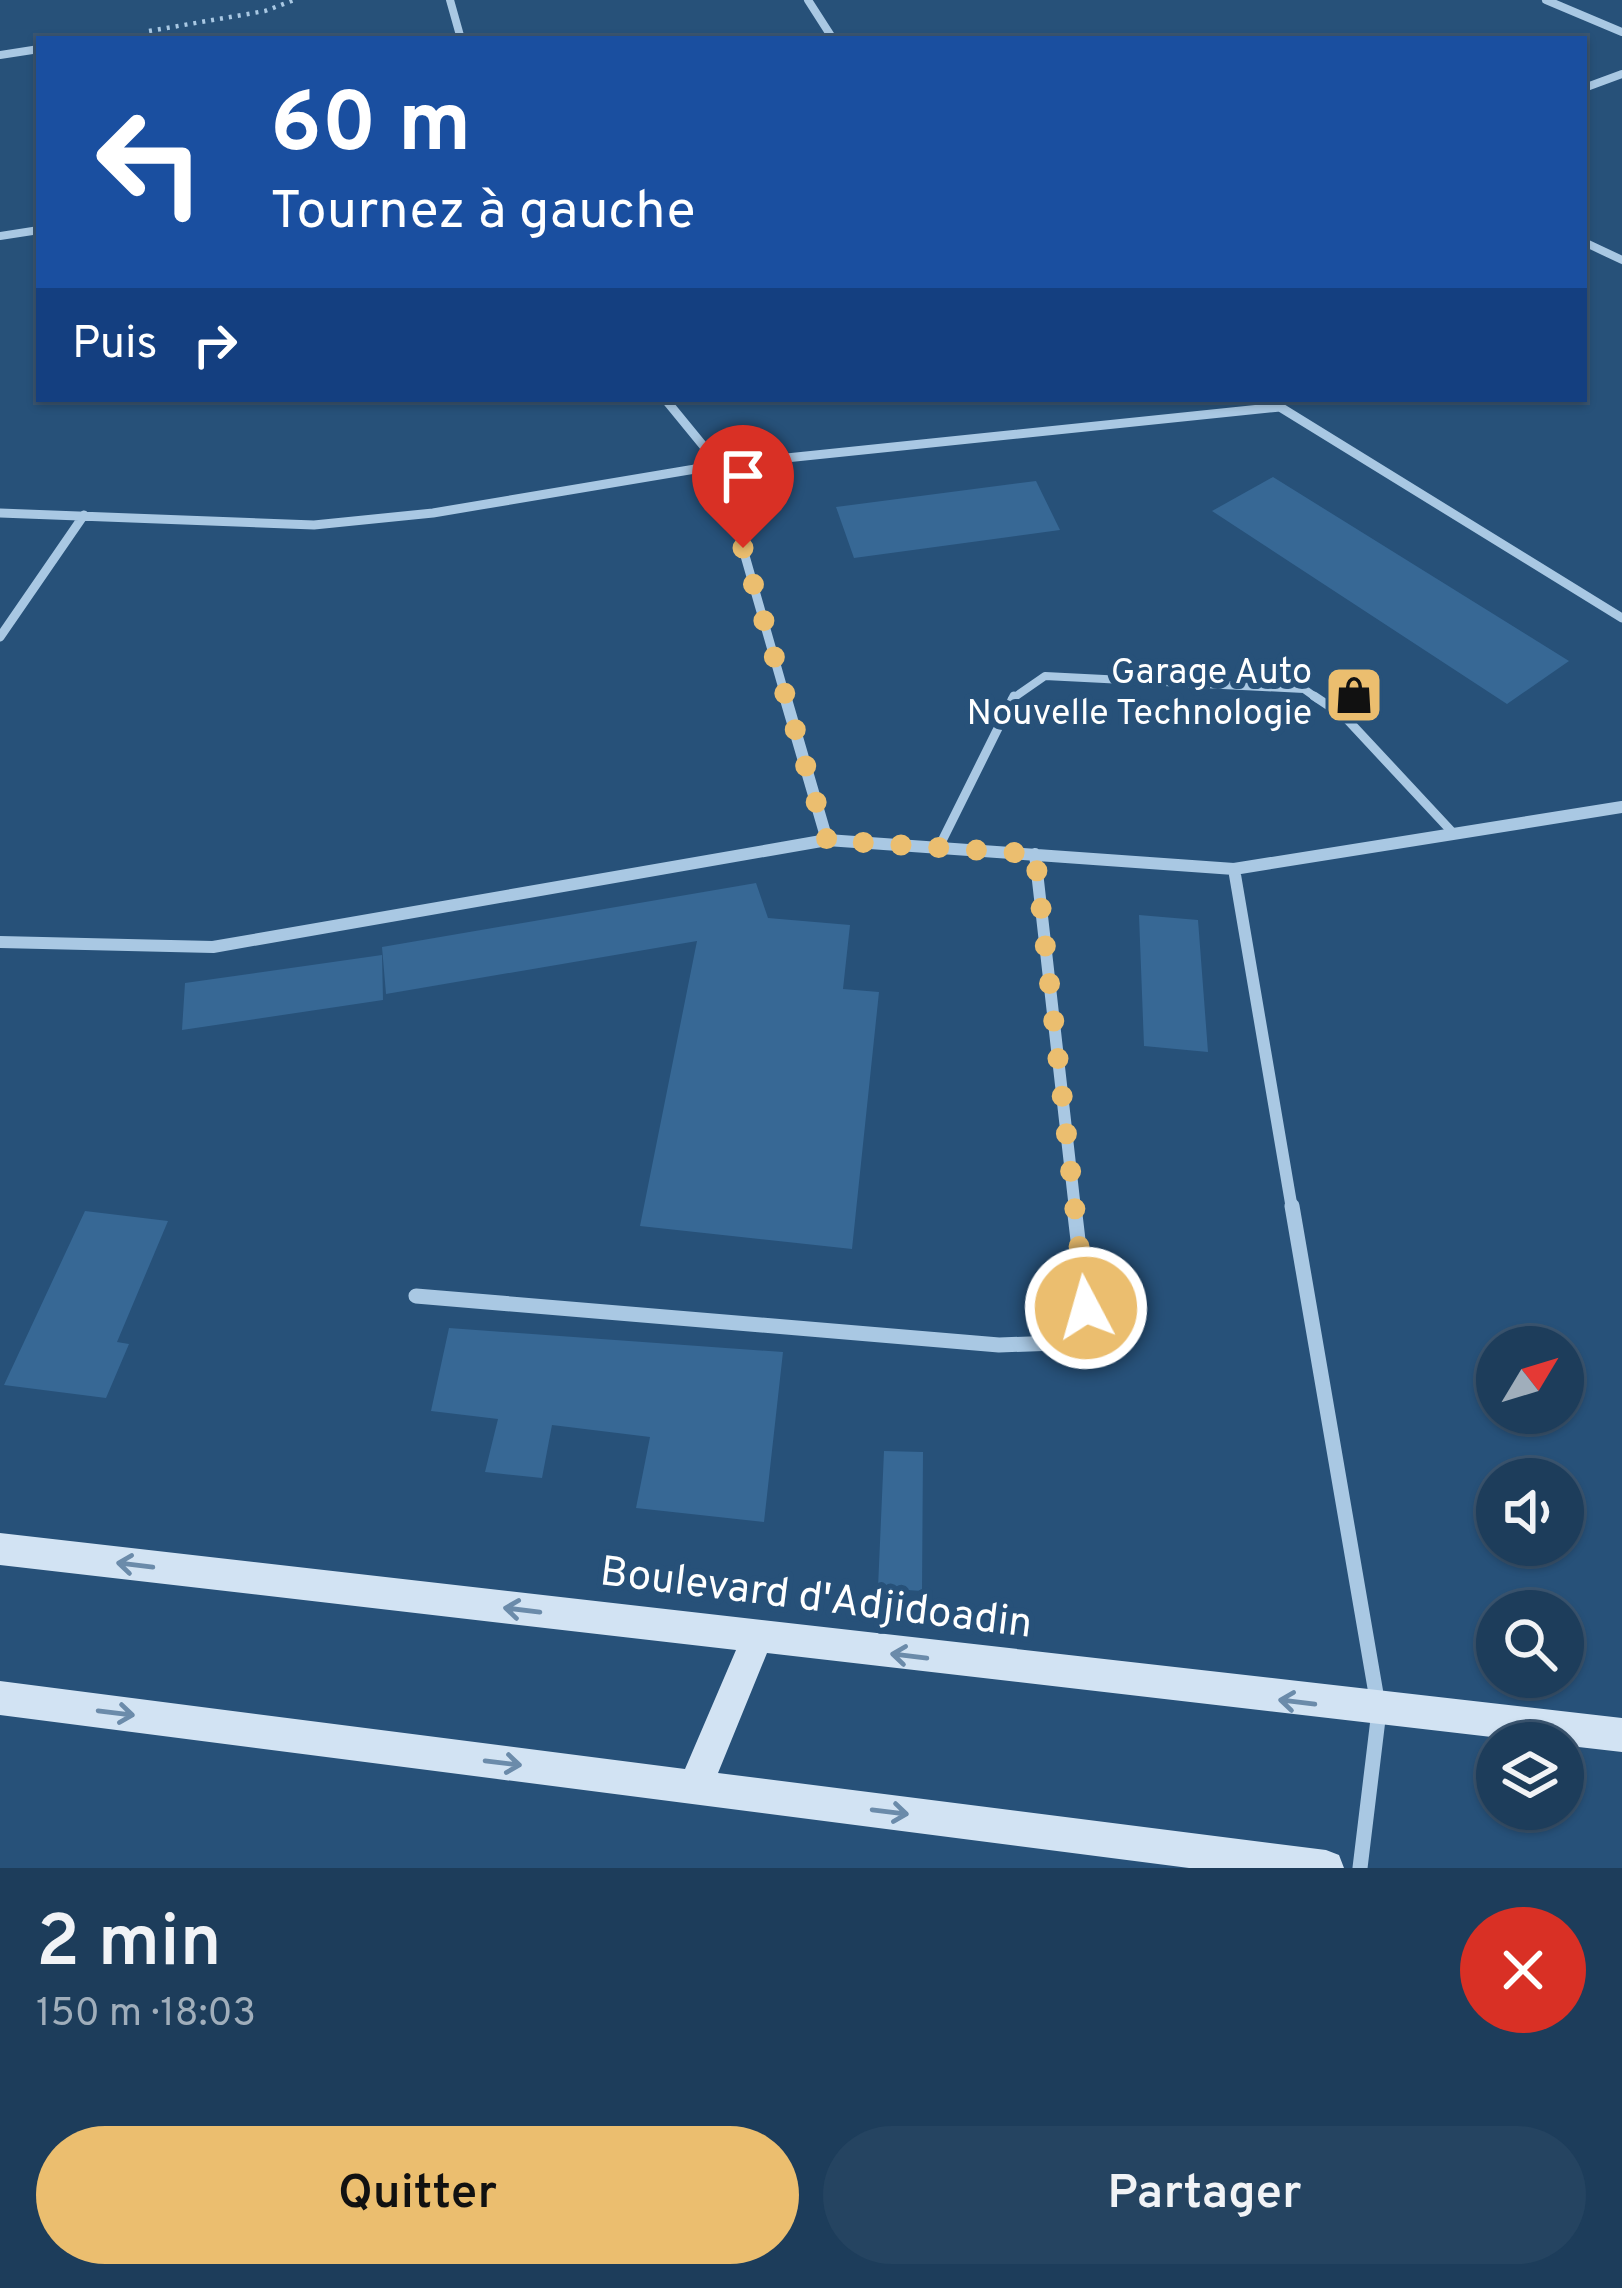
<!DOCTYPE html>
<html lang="fr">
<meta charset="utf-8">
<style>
:root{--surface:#1d3d5b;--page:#254461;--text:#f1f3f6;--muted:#a0aebb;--line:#3b5671;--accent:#ebbe6f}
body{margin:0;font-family:Overpass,sans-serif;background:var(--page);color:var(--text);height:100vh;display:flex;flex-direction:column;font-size:45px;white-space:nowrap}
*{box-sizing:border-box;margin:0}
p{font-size:39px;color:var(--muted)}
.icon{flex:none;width:66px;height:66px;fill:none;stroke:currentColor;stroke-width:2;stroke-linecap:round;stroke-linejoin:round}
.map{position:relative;height:1868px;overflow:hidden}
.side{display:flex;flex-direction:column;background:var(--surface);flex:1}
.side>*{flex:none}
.hud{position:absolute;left:36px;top:36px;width:1551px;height:366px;border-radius:0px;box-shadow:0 3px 9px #0004,0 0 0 3px var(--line);background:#1a4fa0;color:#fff;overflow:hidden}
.needle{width:78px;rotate:52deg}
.tools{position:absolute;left:1476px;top:1326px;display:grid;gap:24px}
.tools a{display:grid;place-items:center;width:108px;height:108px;border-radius:50%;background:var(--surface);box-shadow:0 3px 9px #0004,0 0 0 3px var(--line);font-size:60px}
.pin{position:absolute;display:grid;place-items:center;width:102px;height:102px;color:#fff;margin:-123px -51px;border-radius:50% 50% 50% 0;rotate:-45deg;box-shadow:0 0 12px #0007}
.pin .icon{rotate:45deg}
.me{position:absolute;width:132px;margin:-66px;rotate:354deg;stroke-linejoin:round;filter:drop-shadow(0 0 9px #0008)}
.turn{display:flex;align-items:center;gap:42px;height:252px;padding:0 36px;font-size:54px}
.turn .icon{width:156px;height:156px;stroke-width:2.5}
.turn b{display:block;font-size:84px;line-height:102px}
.then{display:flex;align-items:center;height:114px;padding:0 36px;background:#0003;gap:24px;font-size:45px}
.round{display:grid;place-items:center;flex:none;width:126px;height:126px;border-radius:63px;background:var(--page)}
.summary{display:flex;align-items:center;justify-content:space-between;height:204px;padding:0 36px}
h1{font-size:72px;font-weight:600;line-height:90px}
.cta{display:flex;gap:24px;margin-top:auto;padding:24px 36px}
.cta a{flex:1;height:138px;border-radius:72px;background:var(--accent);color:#111;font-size:48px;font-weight:600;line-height:138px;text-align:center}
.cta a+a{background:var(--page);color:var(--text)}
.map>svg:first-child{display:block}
.building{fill:#376895}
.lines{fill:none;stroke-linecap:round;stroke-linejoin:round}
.path{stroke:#a9c8e3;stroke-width:4.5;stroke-dasharray:3 6;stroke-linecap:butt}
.service-far1{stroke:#a9c8e3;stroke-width:8}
.service{stroke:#a9c8e3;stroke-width:9}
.minor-far3{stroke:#a9c8e3;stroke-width:8}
.minor-far2{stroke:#a9c8e3;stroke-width:9}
.minor-far1{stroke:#a9c8e3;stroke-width:12}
.minor{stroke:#a9c8e3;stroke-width:15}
.secondary{fill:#d2e3f3;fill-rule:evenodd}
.oneway{stroke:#6b8baa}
.route{stroke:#ebbe6f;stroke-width:21;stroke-dasharray:0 37.8}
.labels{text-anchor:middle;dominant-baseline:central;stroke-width:12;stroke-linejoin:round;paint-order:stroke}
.poi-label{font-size:36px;fill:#fff;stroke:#275179;text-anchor:end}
.near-street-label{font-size:42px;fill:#fff;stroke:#275179}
</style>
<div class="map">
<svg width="1622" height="1868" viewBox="0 0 1622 1868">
<rect width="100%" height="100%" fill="#275179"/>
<!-- building -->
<path class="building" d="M1273 477 1569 661 1507 704 1212 511Z
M1036 481 1060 530 854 558 836 507Z
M756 883 768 918 850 925 843 989 879 992 852 1249 640 1226 697 941 386 994 382 947Z
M1139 915 1198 920 1208 1052 1144 1046Z
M382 955 383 1000 182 1030 185 983Z
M85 1211 168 1221 117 1342 129 1344 106 1398 4 1385Z
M449 1328 783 1352 764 1522 636 1508 650 1437 552 1425 542 1478 485 1472 498 1419 431 1411Z
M884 1451 923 1452 922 1591 878 1588Z"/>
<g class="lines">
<!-- path -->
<path class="path" d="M149 31 265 11 294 0"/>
<!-- service-far1 -->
<path class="service-far1" d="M1012 699 1045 676 1304 689 1318 699"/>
<!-- service -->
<path class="service" d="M1314 696 1344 716 1454 834
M939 847 1014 696"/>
<!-- minor-far3 -->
<path class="minor-far3" d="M450 0 461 39
M808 0 833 39
M1546 0 1622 32
M100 39H118
M0 55 39 49
M1584 88 1622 74
M0 236 39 230
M1584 242 1622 260"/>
<!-- minor-far2 -->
<path class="minor-far2" d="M665 399 719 465 786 699
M1267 399 1622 618
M0 513 314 525 433 513 719 465 1280 407
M0 637 84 515"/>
<!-- minor-far1 -->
<path class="minor-far1" d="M785 696 827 840
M1035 854 1075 1209
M1234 869 1292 1209
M0 942 213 947 827 840 1234 869 1622 807"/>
<!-- minor -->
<path class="minor" d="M1292 1206 1379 1711 1360 1868
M416 1296 999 1345 1057 1343 1086 1308 1074 1206"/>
<!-- secondary -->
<path class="secondary" d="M0 1533 1622 1718V1752L767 1653 718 1773 1326 1850 1339 1855 1344 1868H1189L0 1715V1681L685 1769 736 1650 0 1565Z"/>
</g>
<!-- one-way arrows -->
<defs><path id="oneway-shaft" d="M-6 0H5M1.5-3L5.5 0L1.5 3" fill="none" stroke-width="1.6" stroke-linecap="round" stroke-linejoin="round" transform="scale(3)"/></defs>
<g class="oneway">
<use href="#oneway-shaft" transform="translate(135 1565) rotate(-173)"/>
<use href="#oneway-shaft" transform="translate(522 1610) rotate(-173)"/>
<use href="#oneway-shaft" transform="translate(909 1656) rotate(-173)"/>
<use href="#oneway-shaft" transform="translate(1297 1702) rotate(-173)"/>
<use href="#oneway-shaft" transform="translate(116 1713) rotate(7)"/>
<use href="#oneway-shaft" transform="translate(503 1763) rotate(7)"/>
<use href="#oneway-shaft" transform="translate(890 1812) rotate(7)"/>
</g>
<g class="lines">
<!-- route -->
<path class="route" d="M743 548 827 840 1035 854 1086 1308"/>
</g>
<!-- icons -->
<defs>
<g id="shop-square" transform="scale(3)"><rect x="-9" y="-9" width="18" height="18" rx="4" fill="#ebbe6f" stroke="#275179"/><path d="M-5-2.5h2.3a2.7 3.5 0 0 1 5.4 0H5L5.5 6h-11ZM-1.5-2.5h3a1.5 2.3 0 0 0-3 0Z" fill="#111"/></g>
</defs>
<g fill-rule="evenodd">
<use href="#shop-square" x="1354" y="695"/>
</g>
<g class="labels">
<!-- poi labels -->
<g class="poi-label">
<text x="1312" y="674">Garage Auto<tspan x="1312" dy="41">Nouvelle Technologie</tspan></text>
</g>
<!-- near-street labels -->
<g class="near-street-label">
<text transform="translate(816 1600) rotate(7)">Boulevard d'Adjidoadin</text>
</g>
</g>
</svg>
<div class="tools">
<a><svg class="needle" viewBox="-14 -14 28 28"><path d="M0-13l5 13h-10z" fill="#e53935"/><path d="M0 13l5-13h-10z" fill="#a0aebb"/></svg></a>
<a><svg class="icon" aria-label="sound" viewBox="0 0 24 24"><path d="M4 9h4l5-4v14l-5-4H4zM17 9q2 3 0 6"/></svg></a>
<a><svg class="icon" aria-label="search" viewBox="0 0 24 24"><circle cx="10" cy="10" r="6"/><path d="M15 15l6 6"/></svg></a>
<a><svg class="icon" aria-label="layers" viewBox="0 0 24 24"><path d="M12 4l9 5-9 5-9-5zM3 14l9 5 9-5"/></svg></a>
</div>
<div class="pin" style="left:743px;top:548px;background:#d93025"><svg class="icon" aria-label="arrive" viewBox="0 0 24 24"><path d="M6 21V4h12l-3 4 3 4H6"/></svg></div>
<svg class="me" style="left:1086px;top:1308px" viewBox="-20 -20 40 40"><circle r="17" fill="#ebbe6f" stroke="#fff" stroke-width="3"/><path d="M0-11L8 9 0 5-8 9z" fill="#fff"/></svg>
<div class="hud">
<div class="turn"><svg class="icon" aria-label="left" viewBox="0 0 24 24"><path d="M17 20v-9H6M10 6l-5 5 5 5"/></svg><div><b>60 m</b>Tournez à gauche</div></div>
<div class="then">Puis<svg class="icon" aria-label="right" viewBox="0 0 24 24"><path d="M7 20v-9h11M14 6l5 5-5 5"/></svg></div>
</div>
</div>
<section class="side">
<div class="summary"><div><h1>2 min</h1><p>150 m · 18:03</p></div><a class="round" style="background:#d93025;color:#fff"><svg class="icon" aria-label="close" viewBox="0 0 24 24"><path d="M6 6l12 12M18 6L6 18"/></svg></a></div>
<div class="cta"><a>Quitter</a><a>Partager</a></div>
</section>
